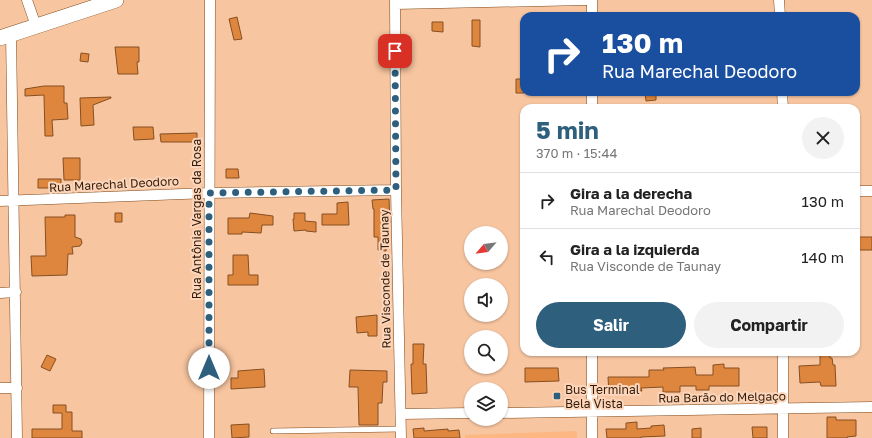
<!DOCTYPE html>
<html lang="es">
<meta charset="utf-8">
<style>
:root{--surface:#fff;--page:#f2f2f2;--text:#222;--muted:#767676;--line:#e0e0e0;--accent:#2e5f7d}
body{margin:0;font-family:"Golos Text",sans-serif;background:var(--page);color:var(--text);height:100vh;display:flex;flex-direction:column;font-size:15px;white-space:nowrap}
*{box-sizing:border-box;margin:0}
p{font-size:13px;color:var(--muted)}
.icon{flex:none;width:22px;height:22px;fill:none;stroke:currentColor;stroke-width:2;stroke-linecap:round;stroke-linejoin:round}
.map{position:relative;flex:1;overflow:hidden}
.drawer{position:absolute;left:520px;top:104px;width:340px;height:252px;display:flex;flex-direction:column;background:var(--surface);border-radius:12px;box-shadow:0 1px 3px #0004}
.drawer>*{flex:none}
.top-card{position:absolute;left:520px;top:12px;width:340px;height:84px;border-radius:12px;box-shadow:0 1px 3px #0004;background:#1a4fa0;color:#fff;overflow:hidden}
.needle{width:26px;rotate:242deg}
.fabs{position:absolute;left:464px;top:226px;display:grid;gap:8px}
.fabs a{display:grid;place-items:center;width:44px;height:44px;border-radius:50%;background:var(--surface);box-shadow:0 1px 3px #0004;font-size:20px}
.pin{position:absolute;display:grid;place-items:center;width:34px;height:34px;color:#fff;margin:-17px;border-radius:8px;box-shadow:0 2px 6px #0006}
.me{position:absolute;width:44px;margin:-22px;rotate:0deg;stroke-linejoin:round;filter:drop-shadow(0 0 3px #0008)}
.turn{display:flex;align-items:center;gap:14px;height:84px;padding:0 16px;font-size:18px}
.turn .icon{width:52px;height:52px;stroke-width:2.5}
.turn b{display:block;font-size:28px;line-height:34px}
.round{display:grid;place-items:center;flex:none;width:42px;height:42px;border-radius:21px;background:var(--page)}
.head{display:flex;align-items:center;justify-content:space-between;height:68px;padding:0 16px}
h1{font-size:24px;font-weight:700;line-height:30px;color:var(--accent)}
.cta{display:flex;gap:8px;margin-top:auto;padding:8px 16px}
.cta a{flex:1;height:46px;border-radius:24px;background:var(--accent);color:#fff;font-size:16px;font-weight:700;line-height:46px;text-align:center}
.cta a+a{background:var(--page);color:var(--text)}
ul{padding:0;list-style:none}
li{display:flex;align-items:center;gap:12px;height:56px;padding:0 16px;border-top:1px solid var(--line)}
li div{flex:1}
li b{display:block;font-size:15px}
li em{font-style:normal}
.map>svg:first-child{display:block}
.built{fill:#fcb783}
.water{fill:#b294f4}
.building{fill:#de863d;stroke:#864f22}
.lines{fill:none;stroke-linecap:round;stroke-linejoin:round}
.service-casing{stroke:#7f491a;stroke-width:6}
.minor-casing{stroke:#7f491a;stroke-width:11}
.primary-casing{stroke:#7f491a;stroke-width:16}
.service{stroke:#fff;stroke-width:5}
.minor{stroke:#fff;stroke-width:10}
.primary{stroke:#fff;stroke-width:15}
.route{stroke:#2e5f7d;stroke-width:7;stroke-dasharray:0 12.6}
.poi-dot{fill:#2e5f7d;stroke:#fcd5ba;stroke-width:1.5}
.labels{text-anchor:middle;dominant-baseline:central;stroke-width:4;stroke-linejoin:round;paint-order:stroke}
.street-label{font-size:12px;fill:#331c09;stroke:#fcd5ba}
.poi-label{font-size:12px;fill:#331c09;stroke:#fcd5ba;text-anchor:start}
</style>
<div class="map">
<svg width="872" height="438" viewBox="0 0 872 438">
<rect width="100%" height="100%" fill="#f7c5a0"/>
<!-- built -->
<path class="built" d="M577 431V438H465V435Z"/>
<!-- water -->
<path class="water" d="M856 253H860V289H856Z"/>
<!-- building -->
<path class="building" d="M237 17 242 39 234 40 229 19Z
M472 20H480V47L472 46Z
M432 22H443V32L432 31Z
M115 47H139V62H137L138 74H118Z
M81 53 89 54 88 62 80 61Z
M516 79H524V93H516Z
M44 86H64V103H67L68 119 52 120 53 136H45L44 95 25 96V89Z
M645 92H656V100L646 101Z
M111 97V98L93 105 94 125 81 126 80 98Z
M133 127H153L154 139 134 140Z
M197 133V142H161L160 134Z
M63 158H80V180H64Z
M226 169H238L239 178H226Z
M38 179H61V188H38Z
M389 199 390 223H388L386 251 378 250V237H374V209H373L372 200Z
M348 202 349 225H322V214H337V203Z
M115 213H122V222H115Z
M250 213 273 216V225H262L261 233 242 232V234H228V218H249Z
M294 213H305V221L316 222V232L306 231V230L294 231 293 219H294Z
M65 215H75V237L81 239 82 243 80 246 72 247 73 254H68L67 275 32 276 31 256H46L45 217H65Z
M857 237H872V250H856Z
M233 255H248L249 275H258V285H228V275H233Z
M377 315V336H368V332L357 333 356 317Z
M413 344H424L423 364H426L427 393 412 394 411 364H413Z
M820 352H830V358H832L833 365H835L836 386H821L820 382 800 383 799 366 820 365Z
M47 355 56 359 50 371 41 367Z
M724 364V368H739V386H709V390H696V386H680V392H663V387L641 388 642 391H637V394L609 395 608 377H649V370H664L663 368 695 367 696 375H713V365Z
M525 368H558L559 381 525 382Z
M264 369 265 387 231 389V378H238V371Z
M350 370 387 371V382H383L382 403H378V425H359L358 387H349Z
M53 405H66V412H72V431H82V438H32V429H62V413H53Z
M827 417H836V420H856V436L847 437V438H827Z
M637 422V429L651 428V426L664 425 665 436 641 437V438H607L606 429H626V423Z
M249 424V437L232 438 231 425Z
M752 427H767V438H753Z
M424 428V431L448 429V431L459 430 460 438H414L413 429Z
M701 428V438H692V429Z"/>
<g class="lines">
<!-- service casing -->
<g class="service-casing">
<path id="service" d="M273 431 401 429"/>
</g>
<!-- minor casing -->
<g class="minor-casing">
<path id="minor" d="M27 0 36 26
M395 0 396 190 401 438
M779 0 780 16
M396 4 586 0
M592 16V0
M11 34 17 438
M782 92 783 108
M592 108V92
M856 191H872
M0 201 209 193 396 190
M0 293 16 292
M592 352V438
M783 352V438
M0 388H17
M501 413 872 407
M401 414 471 413
M209 438 210 0"/>
</g>
<!-- primary casing -->
<g class="primary-casing">
<path id="primary" d="M0 38 116 0"/>
</g>
<!-- service -->
<use href="#service" class="service"/>
<!-- minor -->
<use href="#minor" class="minor"/>
<!-- primary -->
<use href="#primary" class="primary"/>
</g>
<g class="lines">
<!-- route -->
<path class="route" d="M209 368V193L396 190 395 51"/>
</g>
<!-- markers -->
<rect class="poi-dot" x="553" y="392" width="8" height="8" rx="2"/>
<g class="labels">
<!-- street labels -->
<g class="street-label">
<text transform="translate(114 184) rotate(-3)">Rua Marechal Deodoro</text>
<text transform="translate(196 219) rotate(-90)">Rua Antônia Vargas da Rosa</text>
<text transform="translate(385 279) rotate(-91)">Rua Visconde de Taunay</text>
<text transform="translate(722 397) rotate(-1)">Rua Barão do Melgaço</text>
</g>
<!-- poi labels -->
<g class="poi-label">
<text x="565" y="389">Bus Terminal<tspan x="565" dy="14">Bela Vista</tspan></text>
</g>
</g>
</svg>
<div class="fabs">
<a><svg class="needle" viewBox="-14 -14 28 28"><path d="M0-13l5 13h-10z" fill="#e53935"/><path d="M0 13l5-13h-10z" fill="#767676"/></svg></a>
<a><svg class="icon" aria-label="sound" viewBox="0 0 24 24"><path d="M4 9h4l5-4v14l-5-4H4zM17 9q2 3 0 6"/></svg></a>
<a><svg class="icon" aria-label="search" viewBox="0 0 24 24"><circle cx="10" cy="10" r="6"/><path d="M15 15l6 6"/></svg></a>
<a><svg class="icon" aria-label="layers" viewBox="0 0 24 24"><path d="M12 4l9 5-9 5-9-5zM3 14l9 5 9-5"/></svg></a>
</div>
<div class="pin" style="left:395px;top:51px;background:#d93025"><svg class="icon" aria-label="arrive" viewBox="0 0 24 24"><path d="M6 21V4h12l-3 4 3 4H6"/></svg></div>
<svg class="me" style="left:209px;top:368px" viewBox="-20 -20 40 40"><circle r="19" fill="#fff"/><path d="M0-13L10 11 0 6-10 11z" fill="#2e5f7d"/></svg>
<div class="top-card">
<div class="turn"><svg class="icon" aria-label="right" viewBox="0 0 24 24"><path d="M7 20v-9h11M14 6l5 5-5 5"/></svg><div><b>130 m</b>Rua Marechal Deodoro</div></div>
</div>
<section class="drawer">
<div class="head"><div><h1>5 min</h1><p>370 m · 15:44</p></div><a class="round"><svg class="icon" aria-label="close" viewBox="0 0 24 24"><path d="M6 6l12 12M18 6L6 18"/></svg></a></div>
<ul>
<li><svg class="icon" aria-label="right" viewBox="0 0 24 24"><path d="M7 20v-9h11M14 6l5 5-5 5"/></svg><div><b>Gira a la derecha</b><p>Rua Marechal Deodoro</p></div><em>130 m</em></li>
<li><svg class="icon" aria-label="left" viewBox="0 0 24 24"><path d="M17 20v-9H6M10 6l-5 5 5 5"/></svg><div><b>Gira a la izquierda</b><p>Rua Visconde de Taunay</p></div><em>140 m</em></li>
</ul>
<div class="cta"><a>Salir</a><a>Compartir</a></div>
</section>
</div>
